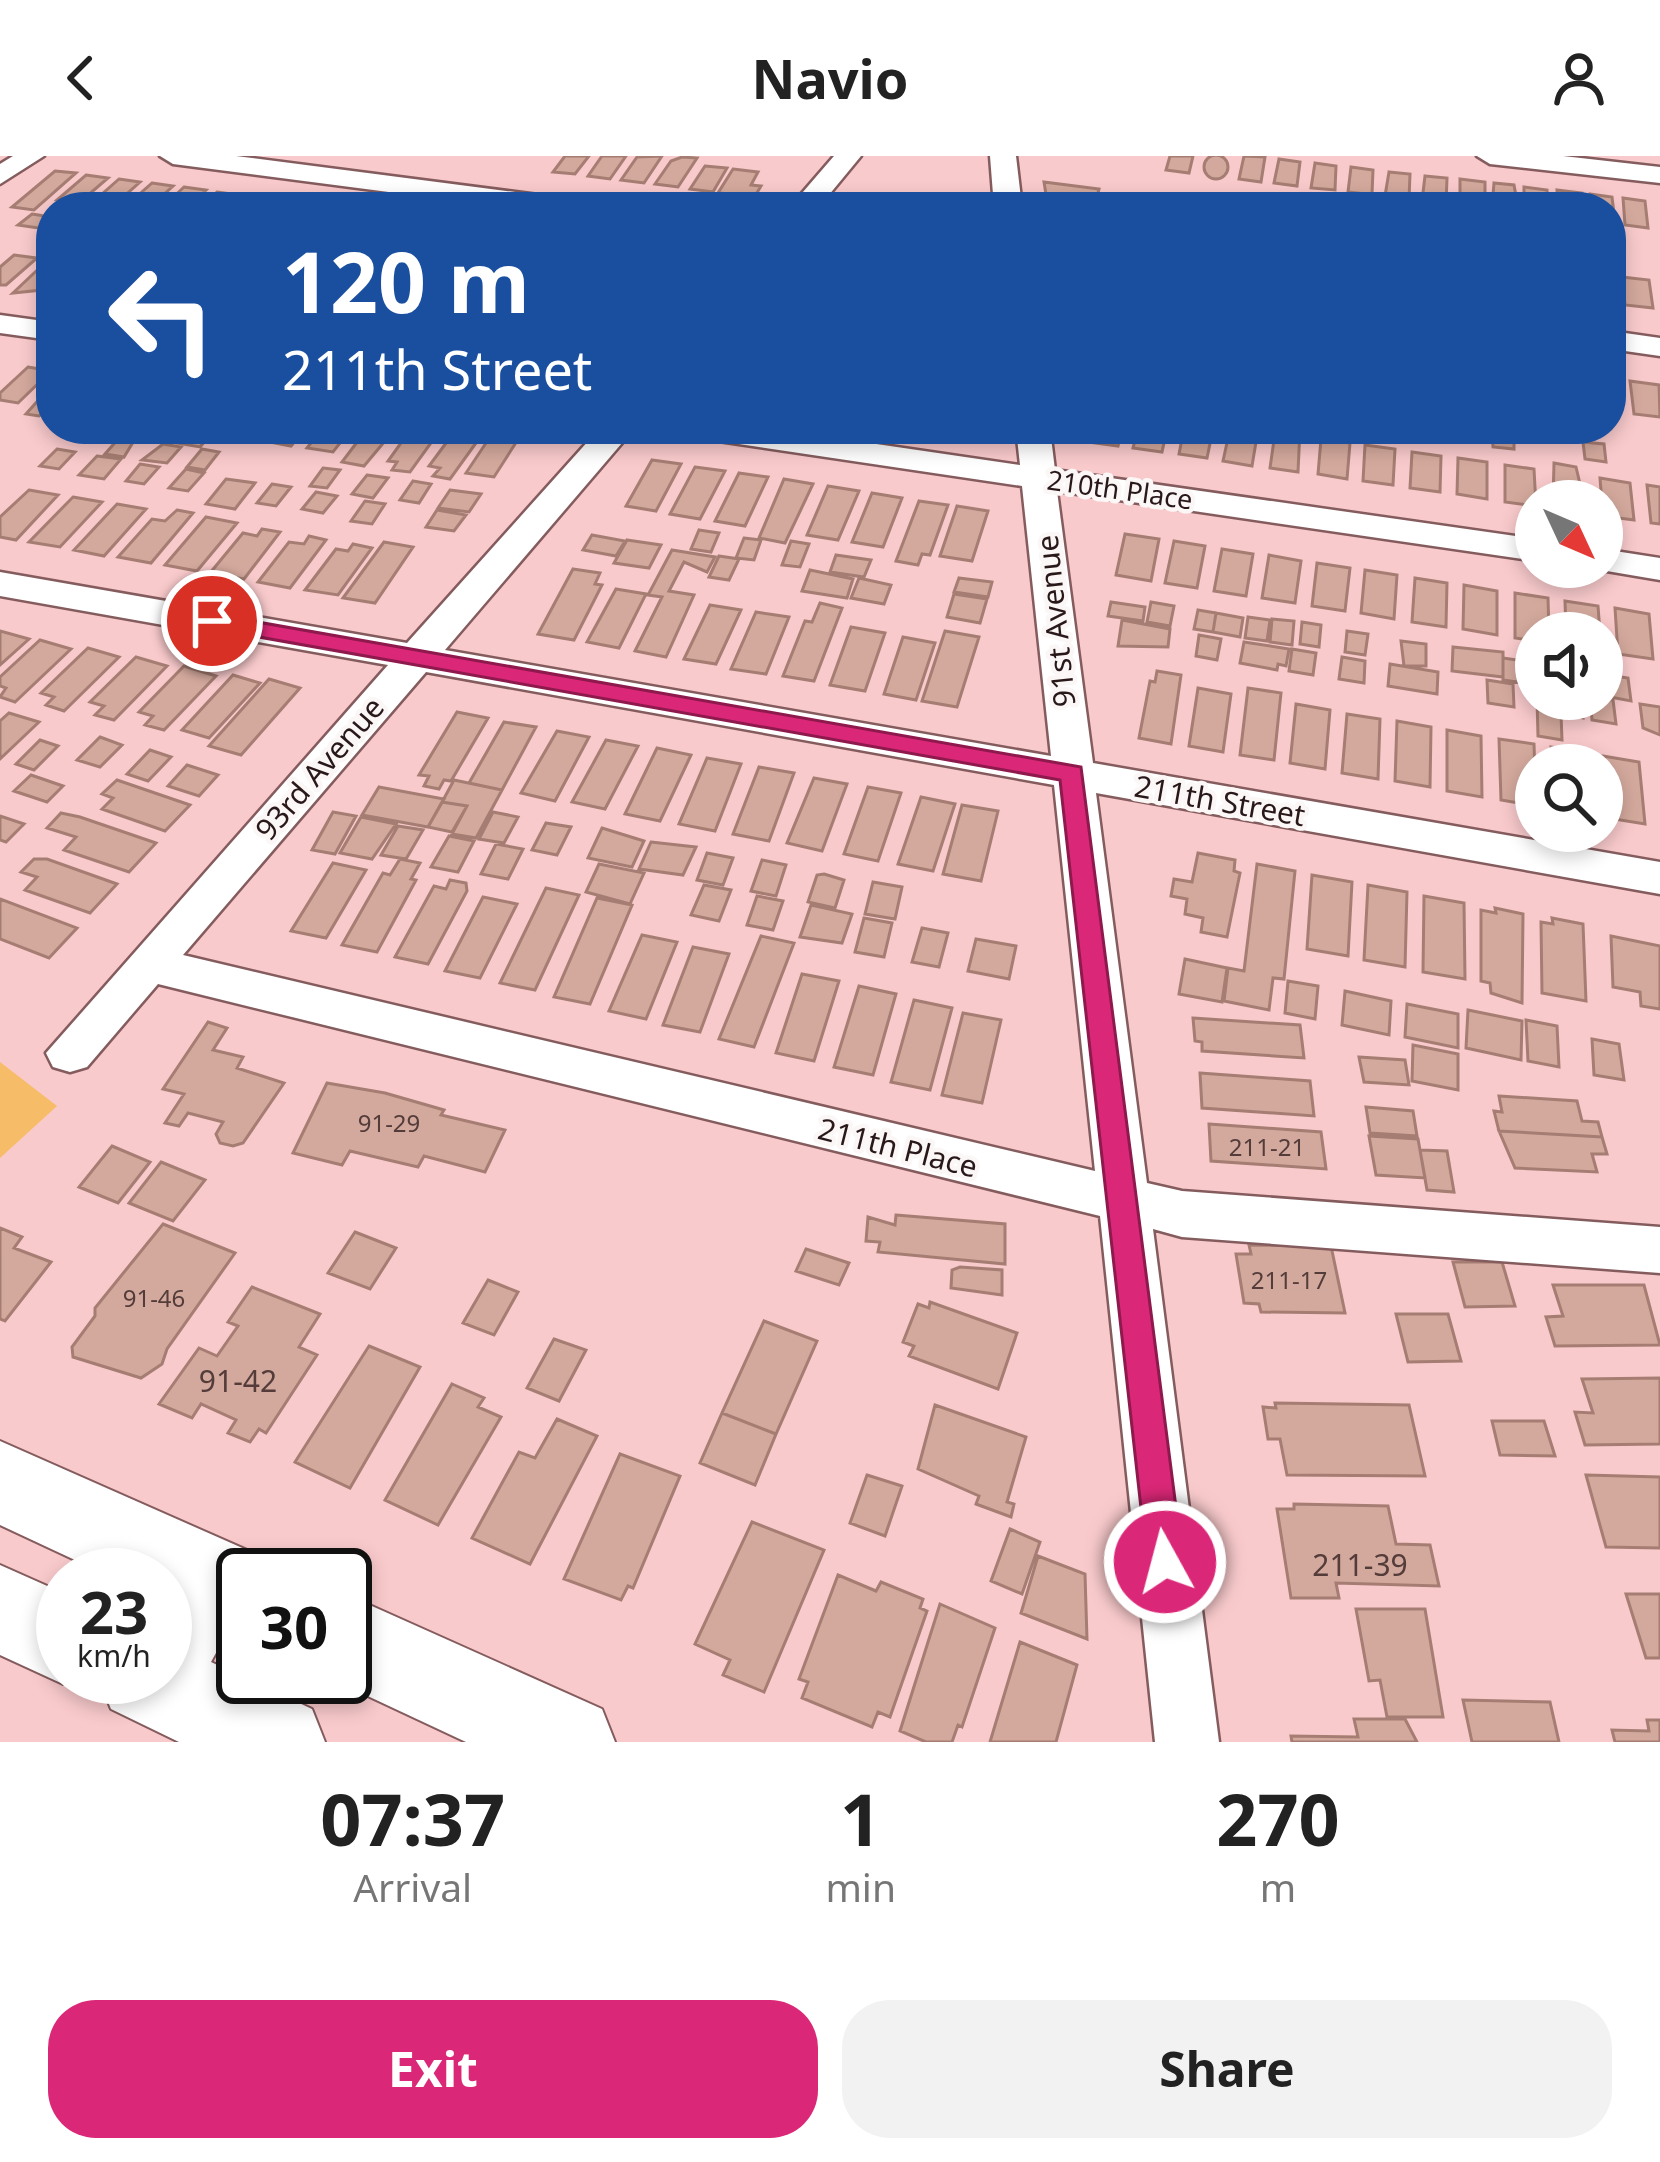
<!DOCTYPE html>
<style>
:root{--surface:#fff;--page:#f2f2f2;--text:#222;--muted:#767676;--accent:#db2777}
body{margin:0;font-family:"Noto Sans",sans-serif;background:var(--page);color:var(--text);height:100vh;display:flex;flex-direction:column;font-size:45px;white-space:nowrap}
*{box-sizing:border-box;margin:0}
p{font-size:39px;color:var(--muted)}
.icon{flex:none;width:66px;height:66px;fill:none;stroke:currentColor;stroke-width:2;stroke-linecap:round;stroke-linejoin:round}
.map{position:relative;height:1586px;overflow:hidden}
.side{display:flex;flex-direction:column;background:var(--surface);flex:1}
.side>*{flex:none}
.guide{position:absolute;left:36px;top:36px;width:1590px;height:252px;border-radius:48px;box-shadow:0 6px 18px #0003;background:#1a4fa0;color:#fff;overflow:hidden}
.needle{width:78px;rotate:134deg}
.controls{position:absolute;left:1515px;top:324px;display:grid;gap:24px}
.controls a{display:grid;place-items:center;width:108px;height:108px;border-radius:50%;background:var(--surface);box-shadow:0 6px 18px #0003;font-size:60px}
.speed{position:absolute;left:36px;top:1392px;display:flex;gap:24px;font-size:60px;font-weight:700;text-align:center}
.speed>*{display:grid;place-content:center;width:156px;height:156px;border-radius:50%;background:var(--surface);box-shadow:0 6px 18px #0003;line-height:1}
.speed small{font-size:30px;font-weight:400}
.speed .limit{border:6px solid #111;border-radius:18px;background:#fff;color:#111}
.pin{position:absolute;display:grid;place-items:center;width:102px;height:102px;color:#fff;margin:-51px;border:6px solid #fff;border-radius:50%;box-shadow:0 3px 12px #0007}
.me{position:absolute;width:132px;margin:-66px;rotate:353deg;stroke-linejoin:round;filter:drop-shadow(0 0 9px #0008)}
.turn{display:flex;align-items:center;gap:42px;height:252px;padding:0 48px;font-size:54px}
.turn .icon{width:156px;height:156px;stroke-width:2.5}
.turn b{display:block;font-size:84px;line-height:102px}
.eta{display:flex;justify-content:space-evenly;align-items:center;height:204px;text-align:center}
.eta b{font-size:72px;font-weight:700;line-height:84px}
.cta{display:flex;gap:24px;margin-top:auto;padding:24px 48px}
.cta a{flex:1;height:138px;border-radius:48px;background:var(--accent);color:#fff;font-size:48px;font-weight:700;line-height:138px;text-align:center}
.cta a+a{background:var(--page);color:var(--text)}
header{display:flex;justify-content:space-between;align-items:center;height:156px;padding:0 48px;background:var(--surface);font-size:54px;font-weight:700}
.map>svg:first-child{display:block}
.green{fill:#f6bc67}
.building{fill:#d4a99d;stroke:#a67d72;stroke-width:3}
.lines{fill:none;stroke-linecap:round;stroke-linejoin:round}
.minor-casing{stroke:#855c5e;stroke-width:5}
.secondary-casing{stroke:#855c5e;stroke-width:4}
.minor{fill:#fff;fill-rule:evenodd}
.secondary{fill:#fff;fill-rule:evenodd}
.route{fill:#db2777;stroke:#8e194d;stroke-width:3}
.labels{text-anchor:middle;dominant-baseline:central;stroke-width:9;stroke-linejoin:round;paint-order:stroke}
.number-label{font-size:24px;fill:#543c3a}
.far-street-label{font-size:27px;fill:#291819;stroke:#fcf7f7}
.street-label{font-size:30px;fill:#291819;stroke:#fcf7f7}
.near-number-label{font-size:30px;fill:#543c3a}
</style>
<header><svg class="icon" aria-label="back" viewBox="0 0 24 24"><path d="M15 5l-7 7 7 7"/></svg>Navio<svg class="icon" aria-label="person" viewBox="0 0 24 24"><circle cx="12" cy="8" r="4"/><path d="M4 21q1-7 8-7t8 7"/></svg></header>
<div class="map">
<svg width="1660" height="1586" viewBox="0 0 1660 1586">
<rect width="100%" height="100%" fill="#f9cacc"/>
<!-- green -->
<path class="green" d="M0 906 57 950 0 1002Z"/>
<!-- building -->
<path class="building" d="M1204 11a12 12 0 1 1 24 0a12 12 0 1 1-24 0Z
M565 0H589L575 18 553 16Z
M602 0H626L610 23 588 20Z
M662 0 644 27 621 24 637 1Z
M1170 0H1193L1189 17 1166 14Z
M1244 0 1265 1 1261 26 1239 23Z
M682 1 697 2 678 31 655 28 671 5Z
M1279 3 1300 6 1297 30 1274 27Z
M1315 7 1336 10 1335 34 1311 32Z
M705 10 727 12 713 36 690 33Z
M1351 11 1373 14 1372 38 1383 40 1381 51 1366 49 1367 38 1348 36Z
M733 13 758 16 751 29 761 30 755 40 718 37Z
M55 15 76 17 34 54 12 51Z
M1389 16 1410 18 1409 43 1385 40Z
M86 19 108 22 79 47 57 44Z
M1425 20 1447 22 1446 48 1422 45Z
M119 23 140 26 113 50 92 47Z
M1460 23 1485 26V51L1460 50Z
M1044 26 1099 33 1094 51H1048Z
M152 27 173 30 150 51H125Z
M1494 27 1514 29 1518 51H1492Z
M184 31 206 34 188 51H163Z
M1524 31 1547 34 1548 51H1524Z
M1557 34 1582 37 1583 51H1558Z
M217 36 239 39 226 51H201Z
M1590 38 1612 41 1616 74 1611 73V51H1588Z
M1623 42 1645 45 1648 72 1625 69Z
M32 58 51 61V68L45 73 18 69Z
M14 99 37 102 6 129H0V111Z
M49 103 51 126 42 134 13 137Z
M1622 121 1649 124 1653 152 1625 149Z
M28 211 51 215 18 247 0 244V237Z
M1630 225 1659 229 1660 261 1634 258Z
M51 230V252L39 260 26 258Z
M127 273H141L124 301 105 298Z
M183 273H216L200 291 165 285Z
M276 273H305L291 290 265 285Z
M322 273H351L333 296 307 292Z
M367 273H395L364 310 342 306Z
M411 273H441L410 316 392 314 397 306 388 305Z
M1091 273H1122L1118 290 1088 286Z
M1138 273H1167L1162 296 1133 292Z
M1184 273H1213L1207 302 1179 298Z
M1230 273 1258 274 1252 310 1223 305Z
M1300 273 1298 316 1270 312 1275 277Z
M455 275 481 280 450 323 433 320 440 312 429 310Z
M1492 275 1514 277V293L1493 291Z
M490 281 517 285 494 321 466 317Z
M1321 283 1350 287 1347 323 1318 318Z
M1583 286 1604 288 1606 306 1585 303Z
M163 288 181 291 167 307 142 304Z
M1365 289 1395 293 1393 329 1363 325Z
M57 293 75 296 59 313 40 310Z
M202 293 219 296 205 314 187 311Z
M1412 296 1441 300 1440 336 1410 332Z
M97 300 121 303 104 323 79 319Z
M1458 302 1487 306V343L1457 338Z
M652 304 681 308 656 355 626 350Z
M1554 307 1576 311 1584 345H1553Z
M140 308 159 311 144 328 126 325Z
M1505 309 1534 313 1536 350 1505 346Z
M695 311 725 315 700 363 670 358Z
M323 312 340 314 327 332 310 330Z
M186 313 204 317 188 335 169 332Z
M739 317 768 321 745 370 715 365Z
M367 319 388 322 373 342 352 338Z
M1600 322 1630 327 1634 364 1603 360Z
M226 323 255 327 235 353 206 348Z
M784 323 813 328 785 387 759 382Z
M413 325 431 328 419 347 400 344Z
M272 328 291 331 276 350 257 347Z
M1647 329 1660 331V368L1651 367Z
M828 330 859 335 838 384 807 379Z
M29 334 58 339 16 384 0 381V361Z
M450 334 481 338 469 356 438 352Z
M316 336 337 340 323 357 302 353Z
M872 337 902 342 883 391 852 386Z
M73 341 102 346 60 391 29 386Z
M365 345 385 348 372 368 351 365Z
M919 345 948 349 930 399 922 398 918 409 896 405Z
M117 348 146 353 104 400 74 394Z
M957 350 988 355 972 405 940 400Z
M177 354 193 357 151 407 118 401 152 363 165 365Z
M437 354 466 359 454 375 426 371Z
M206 361 237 367 197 415 165 409Z
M262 373 280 376 244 423 210 417 243 377 257 380Z
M699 374 719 377 711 396 691 393Z
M1125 378 1159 383 1151 425 1116 419Z
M592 379 625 385 616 400 583 394Z
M309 380 326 384 290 432 258 426 289 386 304 388Z
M744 382 761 384 754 404 736 402Z
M627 384 661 389 649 412 614 407Z
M791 385 809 388 800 411 782 409Z
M1174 385 1205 390 1197 432 1165 427Z
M384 386 413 391 375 447 343 442Z
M353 388 372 392 338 439 305 434 336 393 348 395Z
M1222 393 1253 398 1246 440 1214 435Z
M672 394 715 401 707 416 684 406 669 435 694 439 666 501 635 495 662 441 648 439Z
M836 399 871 404 864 421 830 416Z
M1269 399 1301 405 1295 447 1262 442Z
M719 400 739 403 729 424 709 421Z
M1317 407 1350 412 1345 455 1312 450Z
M573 413 600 417 595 428 602 429 574 484 538 478Z
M810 414 853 423 847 442 802 435Z
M1365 414 1397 419 1394 463 1361 457Z
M859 422 891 429 884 448 851 442Z
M959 422 992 426 988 441 954 436Z
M1415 422 1447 427 1446 471 1412 466Z
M1464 429 1497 435V479L1463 473Z
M616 433 646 438 619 492 587 486Z
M1515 437 1548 442 1549 477H1536V485L1515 482Z
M954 438 987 443 980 467 947 461Z
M1565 445 1598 450 1600 477H1566Z
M1111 446 1145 451 1143 465 1108 460Z
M1151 446 1174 450 1170 470 1147 466Z
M820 447 842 452 814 525 783 520 805 465 812 466Z
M710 449 741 454 716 508 684 503Z
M1615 452 1649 458 1653 503 1618 498Z
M1198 454 1216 457 1213 476 1194 473Z
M756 456 789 461 766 518 731 513Z
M1216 457 1243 462 1240 481 1213 476Z
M1248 461 1270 464 1267 485 1245 482Z
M1272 463 1294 465 1292 489 1270 486Z
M1122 464 1170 473 1168 491 1118 490Z
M1302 466 1321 469 1319 491 1300 488Z
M851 471 885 477 865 535 830 529Z
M0 475 29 483 0 509Z
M945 475 979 481 957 551 922 545Z
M1347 475 1368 478 1365 499 1345 496Z
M1199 479 1221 483 1217 504 1196 500Z
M903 481 935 487 916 544 884 538Z
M40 484 71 493 15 546 0 541 6 532 0 530V521Z
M1401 485 1426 488V510H1404Z
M1244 486 1289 493 1286 510 1278 508 1277 514 1240 507Z
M1453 491 1503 496V521L1452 515Z
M88 492 119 501 64 555 46 549 54 541 41 537Z
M1292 493 1316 497 1313 519 1289 515Z
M136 501 167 510 114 564 95 559 104 550 90 546Z
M1342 501 1365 505 1364 527 1339 523Z
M1503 502 1524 505V527L1503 524Z
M1390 508 1438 516 1437 538 1388 530Z
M184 510 216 520 164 574 145 569 153 560 139 556Z
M1157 515 1181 519 1171 588 1139 582 1150 525 1155 526Z
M233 519 260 527 209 582 182 574Z
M1608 519 1628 522 1631 545 1610 541Z
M269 523 300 532 241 599 209 590Z
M1487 524 1513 528 1514 551 1488 547Z
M1198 532 1231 538 1223 596 1189 590Z
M1248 532 1281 537 1274 604 1240 599Z
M1537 543H1581L1583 562 1561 558 1562 584 1538 580Z
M1590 543 1613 544 1616 568 1592 564Z
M1296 548 1330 554 1325 613 1290 607Z
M1640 548 1660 551V579L1643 572Z
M457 556 488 562 451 625 444 624 439 633 424 630 429 620 419 619Z
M9 557 39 566 0 603V565Z
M1347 558 1380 563 1378 623 1342 617Z
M1397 565 1431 571 1430 631 1395 625Z
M504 566 536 571 502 634 469 627Z
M1447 574 1481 580 1482 641 1447 635Z
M557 575 589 581 555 645 521 637Z
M100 581 122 589 100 611 77 604Z
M1499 583 1534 588 1536 650 1501 644Z
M40 584 58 590 34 614 16 608Z
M606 584 638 590 605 653 572 646Z
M1551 591 1586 597 1587 609H1552Z
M657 592 691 599 660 665 625 658Z
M150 594 171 601 148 625 127 618Z
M1603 600 1639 606 1645 668 1608 662Z
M707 602 741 608 715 675 679 668Z
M187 609 218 619 199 640 168 630Z
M759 611 794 617 769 685 733 678Z
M31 619 63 630 47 646 14 635Z
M814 622 847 628 822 695 787 687Z
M117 624 190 649 165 675 102 653 113 642 102 638Z
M454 624 502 634 476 682 452 678 467 650 442 646Z
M379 631 444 643 428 671 362 659Z
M868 631 901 637 878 705 844 698Z
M921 641 955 648 933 715 898 708Z
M442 646 467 650 452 676 428 671Z
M962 649 998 655 981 725 943 718Z
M333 656 356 660 335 698 312 694Z
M493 656 518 661 504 687 479 683Z
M61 657 80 661 156 687 129 716 64 694 76 681 47 672Z
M0 660 24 668 6 686 0 684Z
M361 661 396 668 372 703 340 697Z
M546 667 571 671 557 699 532 694Z
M398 670 423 674 406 703 381 699Z
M602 672 644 685 632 711 588 702Z
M449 680 474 685 458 716 431 711Z
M651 686 696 691 683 719 639 713Z
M496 688 523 693 508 723 481 718Z
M707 697 733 702 723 729 697 724Z
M1198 697 1235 704 1234 715 1240 717 1227 781 1201 776 1203 762 1185 758 1187 743 1171 740 1174 723 1192 726Z
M34 703H47L117 728 90 757 25 734 37 721 21 716Z
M400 703 420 707 411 723 416 724 377 796 342 789 383 717 390 719Z
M762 704 786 709 776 740 751 735Z
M333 707 366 714 326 782 291 775Z
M599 708 644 717 630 748 586 736Z
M1257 708 1295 715 1284 823 1273 822 1269 854 1224 845 1228 812 1244 815Z
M824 718 844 724 835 752 808 746 817 719Z
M1312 719 1352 726 1348 800 1307 793Z
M450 724 466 727 467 735 428 808 395 801 434 730 446 733Z
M873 726 902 731 895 763 865 758Z
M704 729 731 734 719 765 691 759Z
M1368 729 1407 736 1405 811 1364 804Z
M546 732 579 739 535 834 500 827Z
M757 740 783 745 773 774 747 769Z
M1424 740 1464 747 1465 823 1423 816Z
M483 741 517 748 480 822 445 815Z
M597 742 632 749 590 848 554 841Z
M0 743 77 772 49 802 0 783Z
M811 749 852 758 842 787 800 781Z
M1495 752 1523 758 1522 847 1491 837 1490 827 1481 825V754L1496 757Z
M864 762 892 767 884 801 855 796Z
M1552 762 1583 768 1586 845 1542 837 1541 766 1553 768Z
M922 772 948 777 939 811 912 806Z
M642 779 677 786 646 863 609 855Z
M761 780 794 787 754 891 719 883Z
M1611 780 1660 790V853L1641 850 1640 836 1613 831Z
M976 783 1016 790 1009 823 968 815Z
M693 791 729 798 700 876 663 869Z
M1185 803 1227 812 1222 846 1179 838Z
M802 818 839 825 814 905 776 897Z
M1288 825 1318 830 1315 863 1285 857Z
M859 830 896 838 873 919 834 911Z
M1345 835 1391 845 1389 879 1342 869Z
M914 844 952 852 930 934 891 926Z
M1407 848 1458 858V892L1405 881Z
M1468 854 1522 865 1521 904 1466 892Z
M963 857 1001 864 982 947 942 939Z
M1193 862 1300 869 1304 902 1202 895V886L1195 885Z
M1526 864 1557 870 1559 911 1528 905Z
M208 866 227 872 213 894 243 901 237 912 284 927 243 987 233 990 220 987 216 978 223 966 188 957 179 970 165 967 184 938 163 933Z
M1592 883 1619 888 1624 924 1594 919Z
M1413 889 1458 898V934L1412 925Z
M1359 901 1405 904 1409 929 1364 926Z
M1200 917 1310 925 1314 960 1202 952Z
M327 927 385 937 444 954 441 959 505 974 485 1016 424 1000 418 1011 350 995 342 1009 293 997Z
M1499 940 1577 945 1582 965 1598 966 1602 981 1499 975 1494 955 1502 956Z
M1366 951 1413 955 1417 980 1370 977Z
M1209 968 1321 976 1326 1013 1211 1005Z
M1499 975 1602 981 1607 998H1592L1597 1016 1515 1012Z
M1369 980 1418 983 1425 1022 1376 1019Z
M112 990 150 1006 118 1047 79 1031Z
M1420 994 1447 995 1454 1036 1427 1034Z
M161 1006 205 1024 173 1065 129 1047Z
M896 1059 1005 1068V1108L878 1096 880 1086 866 1085 868 1061 895 1069Z
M163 1068 235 1097 167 1193 162 1208 141 1222 73 1201 72 1191 95 1160V1152Z
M0 1072 22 1081 14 1092 51 1106 5 1165 0 1163Z
M355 1076 396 1092 370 1133 328 1117Z
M1249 1089 1331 1090 1345 1157 1261 1156 1259 1148 1244 1147 1236 1098H1251Z
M806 1093 849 1107 839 1129 796 1115Z
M1453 1106H1502L1515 1150 1465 1151Z
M960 1111 1002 1114V1139L951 1132 952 1114Z
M488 1124 518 1136 494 1179 463 1167Z
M1553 1129H1644L1660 1189 1555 1190 1546 1161 1563 1160Z
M252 1131 320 1158 299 1191 317 1199 266 1277 259 1273 250 1286 228 1277 236 1264 201 1248 192 1262 159 1248 199 1192 217 1200 238 1170 228 1166Z
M930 1146 1017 1177 998 1233 909 1200 914 1190 903 1186 918 1148 929 1152Z
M1396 1158H1448L1461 1205 1408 1206Z
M764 1165 817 1185 776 1278 722 1257Z
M554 1183 586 1194 559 1245 527 1232Z
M369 1190 420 1211 350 1332 295 1306Z
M1660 1222V1288L1585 1289 1575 1256 1593 1257 1582 1223Z
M452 1228 484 1242 478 1251 501 1261 438 1369 385 1344Z
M1275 1247 1409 1249 1425 1320 1287 1319 1280 1283H1268L1263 1251 1276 1252Z
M935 1249 1026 1281 1007 1346 1014 1348 1011 1361 976 1348 979 1340 918 1313Z
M722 1257 776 1278 755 1329 700 1307Z
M557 1263 597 1280 530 1408 472 1382 519 1296 535 1302Z
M1492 1265H1544L1555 1300 1500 1299Z
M620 1298 680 1320 633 1432 628 1430 621 1444 564 1423Z
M867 1319 902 1330 885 1380 850 1367Z
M1586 1319 1660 1321V1392L1606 1391Z
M1294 1348 1388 1350 1396 1388 1430 1389 1439 1430 1336 1427 1339 1442H1291L1277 1353H1294Z
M752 1366 824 1394 764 1536 723 1519 730 1504 695 1488Z
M1010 1373 1040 1386 1022 1438 991 1425Z
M1038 1400 1085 1418 1087 1483 1021 1457Z
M838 1419 876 1435 881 1426 923 1443 920 1452 927 1455 890 1561 878 1556 872 1571 802 1542 808 1526 799 1523Z
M1626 1438H1660V1502H1646Z
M940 1448 995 1472 962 1571 958 1569 952 1586H926L900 1575Z
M1356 1453H1425L1443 1561H1387L1380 1524 1369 1525Z
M1020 1486 1077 1509 1056 1586H990Z
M1463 1544 1550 1546 1559 1586H1472Z
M1354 1563H1405L1417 1586H1292L1291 1580 1358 1581Z
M1647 1564H1660V1586H1615L1612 1574 1649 1575Z"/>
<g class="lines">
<!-- minor casing -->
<g class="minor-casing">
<path id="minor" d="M13 0H44L0 28V8Z
M160 0H236L569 43 583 51H504L173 8Z
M834 0H861L819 51H790Z
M990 0H1016L1022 51H994Z
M1477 0H1563L1660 11V27L1490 8Z
M0 159 51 166V184L0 177Z
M1611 175 1660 182V200L1611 193Z
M599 273H634L445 494 1051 600 1022 330 705 283 688 273H774L1020 309 1016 273H1050L1055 314 1536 383V405L1057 335 1093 607 1660 706V738L1096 637 1147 1027 1182 1035 1660 1071V1117L1182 1081 1153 1073 1219 1586H1155L1100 1060 158 828 87 911 70 916 53 911 46 897 388 509 0 440V416L407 487ZM426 516 1054 629 1095 1015 183 799Z
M1602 393 1660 402V424L1589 412 1602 411Z"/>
</g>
<!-- secondary casing -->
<g class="secondary-casing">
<path id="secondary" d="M0 1285 274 1406 279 1419H243V1481L228 1475 211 1506 312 1553 325 1586H179L111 1553 98 1521H165V1419H107L0 1369Z
M0 1409 63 1437V1521H79L63 1528 0 1499Z
M345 1438 602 1553 615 1586H466L327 1521H345Z"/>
</g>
<!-- minor -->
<use href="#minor" class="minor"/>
<!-- secondary -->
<use href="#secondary" class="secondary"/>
</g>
<!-- route -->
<path class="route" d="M212 458 1081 611 1183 1406 1178 1418 1165 1424 1152 1418 1147 1406 1060 624 203 471 200 465Z"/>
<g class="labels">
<!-- number labels -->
<g class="number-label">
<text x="389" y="966">91-29</text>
<text x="1267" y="990">211-21</text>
<text x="1289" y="1123">211-17</text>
<text x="154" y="1141">91-46</text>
</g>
<!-- far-street labels -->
<g class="far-street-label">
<text transform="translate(1120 333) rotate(8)">210th Place</text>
</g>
<!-- street labels -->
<g class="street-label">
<text transform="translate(1055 465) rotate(-96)">91st Avenue</text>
<text transform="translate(319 612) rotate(-49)">93rd Avenue</text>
<text transform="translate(1220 644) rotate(10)">211th Street</text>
<text transform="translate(898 991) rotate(14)">211th Place</text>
</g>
<!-- near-number labels -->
<g class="near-number-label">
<text x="238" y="1224">91-42</text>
<text x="1360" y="1408">211-39</text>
</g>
</g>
</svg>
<div class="controls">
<a><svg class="needle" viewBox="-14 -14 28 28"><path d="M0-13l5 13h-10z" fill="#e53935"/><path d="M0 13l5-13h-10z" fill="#767676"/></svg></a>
<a><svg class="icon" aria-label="sound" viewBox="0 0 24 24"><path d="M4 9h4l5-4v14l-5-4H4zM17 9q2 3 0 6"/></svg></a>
<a><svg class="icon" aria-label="search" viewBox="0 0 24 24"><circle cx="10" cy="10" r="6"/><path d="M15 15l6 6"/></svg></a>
</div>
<div class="speed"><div>23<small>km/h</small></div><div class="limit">30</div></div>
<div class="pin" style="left:212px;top:465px;background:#d93025"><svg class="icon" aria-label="arrive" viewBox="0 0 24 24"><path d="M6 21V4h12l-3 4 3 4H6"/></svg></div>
<svg class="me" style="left:1165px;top:1406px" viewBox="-20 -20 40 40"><circle r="17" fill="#db2777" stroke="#fff" stroke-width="3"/><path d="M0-11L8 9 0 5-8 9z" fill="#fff"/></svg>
<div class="guide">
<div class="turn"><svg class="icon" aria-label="left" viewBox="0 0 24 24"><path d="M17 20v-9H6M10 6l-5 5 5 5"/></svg><div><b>120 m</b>211th Street</div></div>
</div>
</div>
<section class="side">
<div class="eta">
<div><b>07:37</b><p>Arrival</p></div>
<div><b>1</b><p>min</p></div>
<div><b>270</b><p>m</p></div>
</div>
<div class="cta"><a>Exit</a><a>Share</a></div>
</section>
